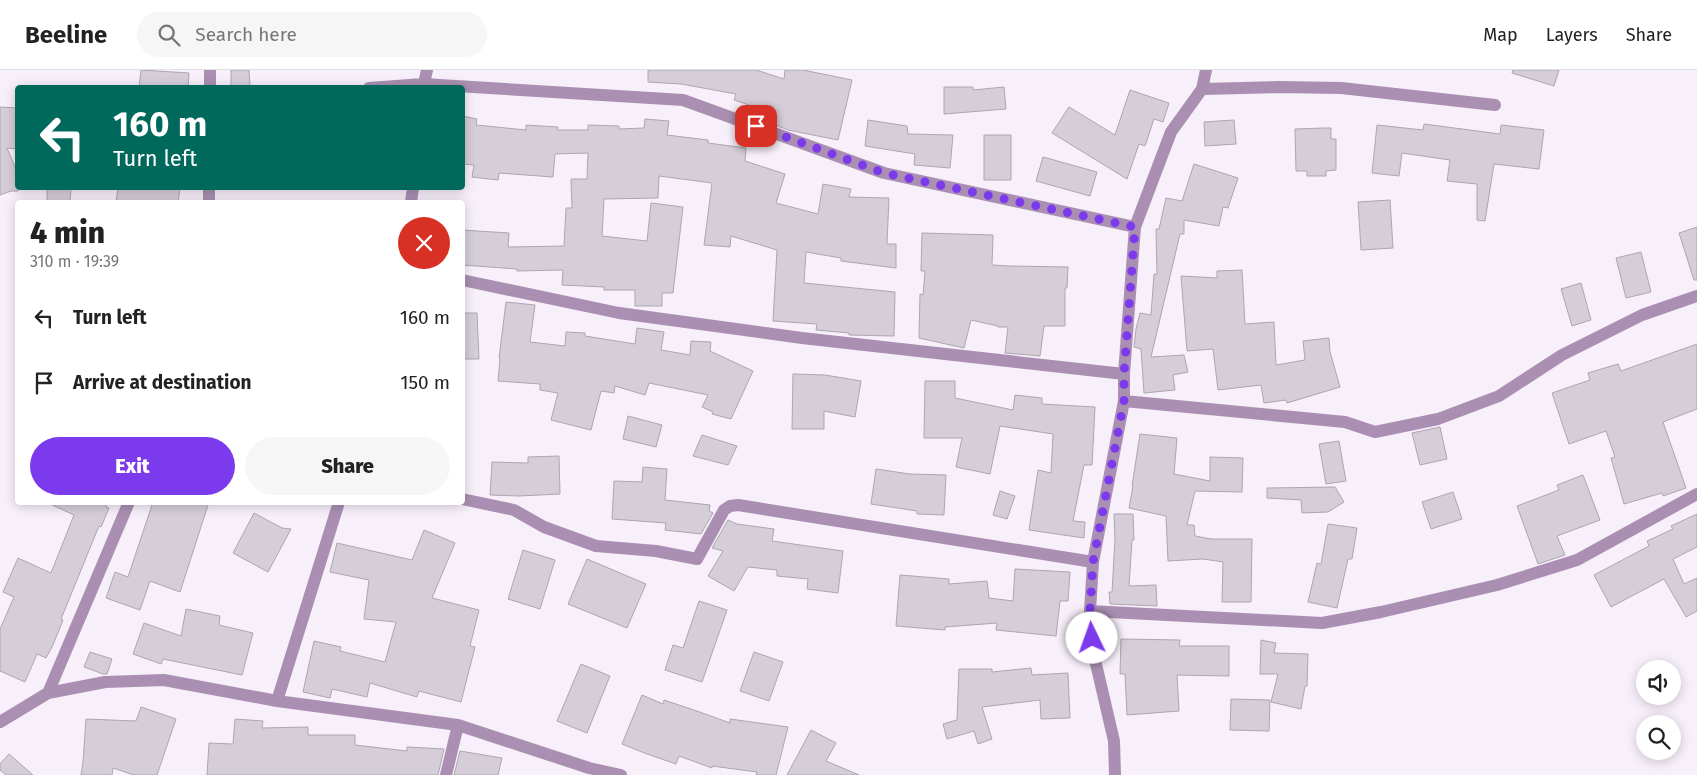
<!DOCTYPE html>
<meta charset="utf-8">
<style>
:root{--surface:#fff;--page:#f6f6f6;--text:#222;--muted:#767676;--line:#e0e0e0;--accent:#7c3aed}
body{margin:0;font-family:"Fira Sans",sans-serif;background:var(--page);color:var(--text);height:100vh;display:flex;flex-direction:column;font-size:19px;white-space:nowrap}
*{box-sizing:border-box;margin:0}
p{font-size:16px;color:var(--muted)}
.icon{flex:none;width:28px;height:28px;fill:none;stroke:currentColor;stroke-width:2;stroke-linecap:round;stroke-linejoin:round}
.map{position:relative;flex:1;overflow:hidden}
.side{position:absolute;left:15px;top:130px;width:450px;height:305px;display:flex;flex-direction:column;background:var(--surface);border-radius:5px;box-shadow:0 2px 12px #0003}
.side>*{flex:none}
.guide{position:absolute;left:15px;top:15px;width:450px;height:105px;border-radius:5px;box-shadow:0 2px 12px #0003;background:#00695c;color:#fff;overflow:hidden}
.tools{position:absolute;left:1636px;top:590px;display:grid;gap:10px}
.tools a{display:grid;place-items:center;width:45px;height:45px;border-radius:50%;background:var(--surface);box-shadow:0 2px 12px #0003;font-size:25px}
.pin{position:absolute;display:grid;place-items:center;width:42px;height:42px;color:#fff;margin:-21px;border-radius:10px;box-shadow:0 2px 8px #0006}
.me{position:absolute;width:55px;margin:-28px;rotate:357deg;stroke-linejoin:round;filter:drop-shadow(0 0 4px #0008)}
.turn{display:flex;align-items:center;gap:18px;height:105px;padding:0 15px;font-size:22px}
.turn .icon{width:65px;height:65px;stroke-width:2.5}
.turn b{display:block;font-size:35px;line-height:42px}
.round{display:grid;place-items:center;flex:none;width:52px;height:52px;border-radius:26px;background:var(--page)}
.overview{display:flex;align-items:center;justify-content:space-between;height:85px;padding:0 15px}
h1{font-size:30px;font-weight:800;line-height:38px}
.action{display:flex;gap:10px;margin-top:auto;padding:10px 15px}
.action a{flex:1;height:58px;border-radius:30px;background:var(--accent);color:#fff;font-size:20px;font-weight:800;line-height:58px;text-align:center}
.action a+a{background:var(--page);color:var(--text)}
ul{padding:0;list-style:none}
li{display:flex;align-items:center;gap:15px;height:65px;padding:0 15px}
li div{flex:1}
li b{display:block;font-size:19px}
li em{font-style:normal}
header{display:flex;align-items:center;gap:30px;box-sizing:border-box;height:70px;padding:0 25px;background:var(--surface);border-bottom:1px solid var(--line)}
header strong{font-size:24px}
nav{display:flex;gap:28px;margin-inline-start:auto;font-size:18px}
.search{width:350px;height:45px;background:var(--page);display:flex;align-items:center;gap:12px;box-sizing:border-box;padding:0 18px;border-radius:28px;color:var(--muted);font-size:19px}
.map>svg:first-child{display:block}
.building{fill:#d5cdd8;stroke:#ada5af}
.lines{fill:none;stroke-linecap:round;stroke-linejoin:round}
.minor{stroke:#aa8fb2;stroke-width:12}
.route{stroke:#7c3aed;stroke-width:9;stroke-dasharray:0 16.2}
</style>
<header>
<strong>Beeline</strong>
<div class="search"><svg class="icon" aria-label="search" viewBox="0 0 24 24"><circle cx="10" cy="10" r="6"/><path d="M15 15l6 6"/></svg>Search here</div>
<nav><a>Map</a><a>Layers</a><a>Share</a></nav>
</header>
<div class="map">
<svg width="1697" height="705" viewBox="0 0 1697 705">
<rect width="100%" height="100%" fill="#f7effa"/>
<!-- building -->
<path class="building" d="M141 0 189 3 188 18H139Z
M231 0H249L250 16 231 17Z
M648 0H756L784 9 785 0H803L852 10 838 70 788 60 768 52 770 42 734 30 736 24 681 14 648 12Z
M1513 0H1559L1554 16 1512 3Z
M944 17H973V20L1004 17 1006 39 944 44Z
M1130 20 1169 33 1163 52 1154 49 1145 76 1139 74 1127 109 1052 63 1069 37 1115 65Z
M0 37 18 38V79L7 78 18 104V121H11L0 125Z
M462 46 477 49 476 55 526 60V55L558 57 557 60H588V55L619 56V59L644 58 645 49 669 51 667 65 708 70V73L746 78 745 91 785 104 776 133 818 144 823 114 851 119 849 127 889 128 887 174H896V198L841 191V188L806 182 804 213 895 222 894 266 849 265V263L816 260 817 254 773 251 777 180 731 166 730 177 704 175 712 113 659 106 658 128 604 129 602 166 647 171 651 133 683 137 673 223H662V236H635V220H604V217L562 215 563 200 517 201V199L462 195V160L509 163 508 177 564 176 566 138H572L571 109H587L588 83 555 84 553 107 499 103 498 110 472 107 474 95 462 94Z
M868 50 907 56 908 64 953 65 950 98 914 95 915 84 865 76Z
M1234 50 1236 74 1205 76 1204 52Z
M1424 54 1500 64 1501 55 1544 60 1539 99 1494 94 1485 151 1477 150V114L1447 111 1450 90 1402 83 1399 106 1372 103 1377 55 1423 60Z
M1324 58H1331V69H1336V100L1326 101V106H1307V101H1296L1295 59Z
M984 65H1011V110H984Z
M1043 87 1097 102 1090 126 1036 111Z
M1194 94 1238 108 1228 138 1223 137 1219 156 1184 150V164H1180L1151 287 1184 285 1188 302 1173 305 1175 320 1144 323 1141 279 1134 277 1136 259 1140 243 1151 245 1154 204H1157L1156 159H1159L1166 128 1182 131Z
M47 118H71L70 132H47Z
M118 118H180L178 132H116Z
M1390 130 1393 178 1361 180 1358 132Z
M1697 157V210H1694L1679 163Z
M922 163 993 165 992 195 1010 196 1011 197V196L1068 197 1067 218H1065V256H1044L1040 286 1005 283 1008 257H998V256L971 250 964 278 919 268 920 224 923 225 925 201H921Z
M1641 182 1651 222 1626 228 1616 188Z
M1242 200 1245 254 1274 252 1276 295 1305 290 1303 271 1329 268 1330 282 1340 317 1287 333 1286 330 1264 333 1261 315 1218 320 1213 279 1187 281 1181 206 1217 208V201Z
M1581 213 1591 250 1572 256 1561 219Z
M506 232 535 235 530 272 565 276 566 262 585 263V266L635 274 637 258 664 262 661 280 690 285 691 271 711 272 710 281 753 301 731 349 712 344 713 342 702 337 708 325 649 313 645 325 615 316 614 323 601 321 591 360 551 350 558 323 540 320V314L498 311 500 288H499Z
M462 243H477L479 289H462Z
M1697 274V339L1663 352 1686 418 1663 426 1662 423 1624 434 1611 388 1615 387 1606 361 1569 374 1552 323 1590 310 1588 303 1618 294 1621 301Z
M793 304 825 305 861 311 855 347 824 341V359H792Z
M925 311H955V328L1013 340 1015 325 1042 328V334L1095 337 1092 395H1084L1073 451 1085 452 1084 468 1029 460 1038 400 1051 403 1053 364 1000 356 990 404 956 397 962 368H924Z
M628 346 662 355 656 377 623 369Z
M1440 357 1447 389 1420 395 1412 363Z
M1140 364 1177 368 1174 404 1210 411V387L1243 388 1242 422 1195 421 1187 455H1194L1195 466 1211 469H1252L1251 532H1222L1223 492 1203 489 1168 491 1166 446 1129 438 1133 416H1132Z
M702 365 737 376 728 395 693 386Z
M1339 371 1346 411 1326 414 1319 374Z
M559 386 560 424 519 426 490 425 492 392 528 393V387Z
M643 397 667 399 665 430 710 435 709 441 713 443 701 464 665 460 666 453 612 449 614 411 642 412Z
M876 399 910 404 946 405 944 445 917 444V441L871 434Z
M1583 405 1600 450 1557 466 1565 485 1538 494 1517 436 1559 420 1557 415Z
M1335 417 1344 432 1328 442 1302 443 1301 430 1267 428V418Z
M1000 421 1015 426 1007 449 993 445Z
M1453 422 1462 449 1431 459 1422 432Z
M46 432H108L106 437 109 438 101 457 99 456 61 549 63 550 53 575 46 588 37 584 25 612 0 601V559L14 527 3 522 18 488 51 503 74 445Z
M153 432H209L180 522 150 511 140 540 106 528 115 502 128 507Z
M254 443 282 458 291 459 268 502 233 483Z
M1114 444H1133L1134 470H1132L1129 516 1156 515 1157 536 1110 534 1109 522H1112L1115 470Z
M1697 444V477L1673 489 1684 514 1697 508V541L1686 547 1664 509 1611 537 1594 505 1649 476 1647 471 1673 459 1671 456Z
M728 450 737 454 774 459 772 471 843 481 838 523 807 519 808 509 777 506V500L748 497 734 521 708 506 723 481 712 478Z
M1328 454 1357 458 1352 489H1348L1337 538 1308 532 1317 493 1321 494Z
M424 460 455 473 432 528 479 540 470 576 475 577 461 632 419 621 417 627 370 613 367 627 332 619 330 628 303 622 314 571 341 577 340 581 385 592 396 552 364 549 369 510 330 502 337 473 412 490Z
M523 480 555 490 540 539 508 529Z
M587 489 646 514 627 558 568 534Z
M1015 499 1070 502 1068 531H1060L1056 566 996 560 997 553 945 557V560L896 556 900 505 949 509V514L987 511 989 528 1013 531Z
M699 531 727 540 702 612 665 600 673 575 683 578Z
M186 539 220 546 219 555 253 563 242 605 163 589 161 594 133 584 144 553 181 566Z
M1121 569 1180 570 1179 576H1229V606L1177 605 1179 641 1127 645 1125 604H1120Z
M1261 570 1276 573 1274 583 1308 584 1307 616H1305L1301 639 1271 632 1278 604H1260Z
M90 582 112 589 107 604H103L84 597Z
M754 582 783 592 769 631 740 621Z
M581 594 610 606 587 663 557 651Z
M1031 598 1032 605 1068 603 1070 648 1041 649 1040 630 982 637 992 669 978 674 974 661 947 669 943 654 957 650 959 599H992V602Z
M642 625 663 634 664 630 694 640 730 653V649L788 657 776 705H756L757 702 712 696V698L679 686 676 694 647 684 622 674Z
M1231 629 1270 630 1269 661 1230 660Z
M141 637 176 649 157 705H134L113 698 112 705H81L83 692 86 649 136 651Z
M235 649 263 651 262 658 308 657V665H355V675L407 681V677L444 679 438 705H207L209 673 233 674Z
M811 660 836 673 826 691 859 705H787Z
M460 681 502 688 498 705H454Z
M9 684 33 705H6L0 700V694Z"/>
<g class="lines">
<!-- minor -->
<path class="minor" d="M210 0V18
M369 18 423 14 683 30 884 103 1135 157
M423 18 427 0
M1202 19 1278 17 1341 18 1495 35
M209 132V118
M411 132 413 118
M462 210 619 243 802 268 1124 304
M1124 331 1345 352 1375 362 1438 349 1499 326 1562 285 1642 245 1697 226
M462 429 514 440 544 457 596 476 656 481 697 489 724 440 730 436 738 435 1093 492
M1090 541 1322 553 1381 542 1497 515 1577 490 1697 424
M48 623 129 432
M277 631 339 432
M0 652 48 623 105 612 164 610 277 631 458 655 589 698 621 705
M446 705 458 655
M1115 705 1114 671 1093 581 1090 541 1093 492 1124 331V304L1135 157 1171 62 1202 19 1206 0"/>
</g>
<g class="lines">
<!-- route -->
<path class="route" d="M756 56 884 103 1135 157 1124 304V331L1093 492 1090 541 1092 568"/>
</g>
</svg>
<div class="tools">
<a><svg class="icon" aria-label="sound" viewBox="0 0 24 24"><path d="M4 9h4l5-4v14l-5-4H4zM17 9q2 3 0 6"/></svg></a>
<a><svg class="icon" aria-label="search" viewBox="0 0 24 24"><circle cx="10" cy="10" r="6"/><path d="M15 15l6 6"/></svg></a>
</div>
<div class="pin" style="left:756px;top:56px;background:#d93025"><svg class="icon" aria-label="arrive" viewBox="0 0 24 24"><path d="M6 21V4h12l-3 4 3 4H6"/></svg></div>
<svg class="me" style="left:1092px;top:568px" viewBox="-20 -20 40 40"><circle r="19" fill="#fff"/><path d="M0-13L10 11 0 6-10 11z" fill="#7c3aed"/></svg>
<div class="guide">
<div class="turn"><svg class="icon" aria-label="left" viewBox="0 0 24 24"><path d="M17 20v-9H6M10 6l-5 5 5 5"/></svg><div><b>160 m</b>Turn left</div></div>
</div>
<section class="side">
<div class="overview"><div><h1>4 min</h1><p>310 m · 19:39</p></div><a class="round" style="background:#d93025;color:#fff"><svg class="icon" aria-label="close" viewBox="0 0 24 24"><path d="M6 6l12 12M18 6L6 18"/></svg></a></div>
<ul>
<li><svg class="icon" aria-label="left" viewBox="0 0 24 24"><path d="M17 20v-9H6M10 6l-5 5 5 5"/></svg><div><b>Turn left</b></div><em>160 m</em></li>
<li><svg class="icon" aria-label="arrive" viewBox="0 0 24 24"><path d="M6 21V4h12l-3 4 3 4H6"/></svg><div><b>Arrive at destination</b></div><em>150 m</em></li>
</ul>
<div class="action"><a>Exit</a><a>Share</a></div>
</section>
</div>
